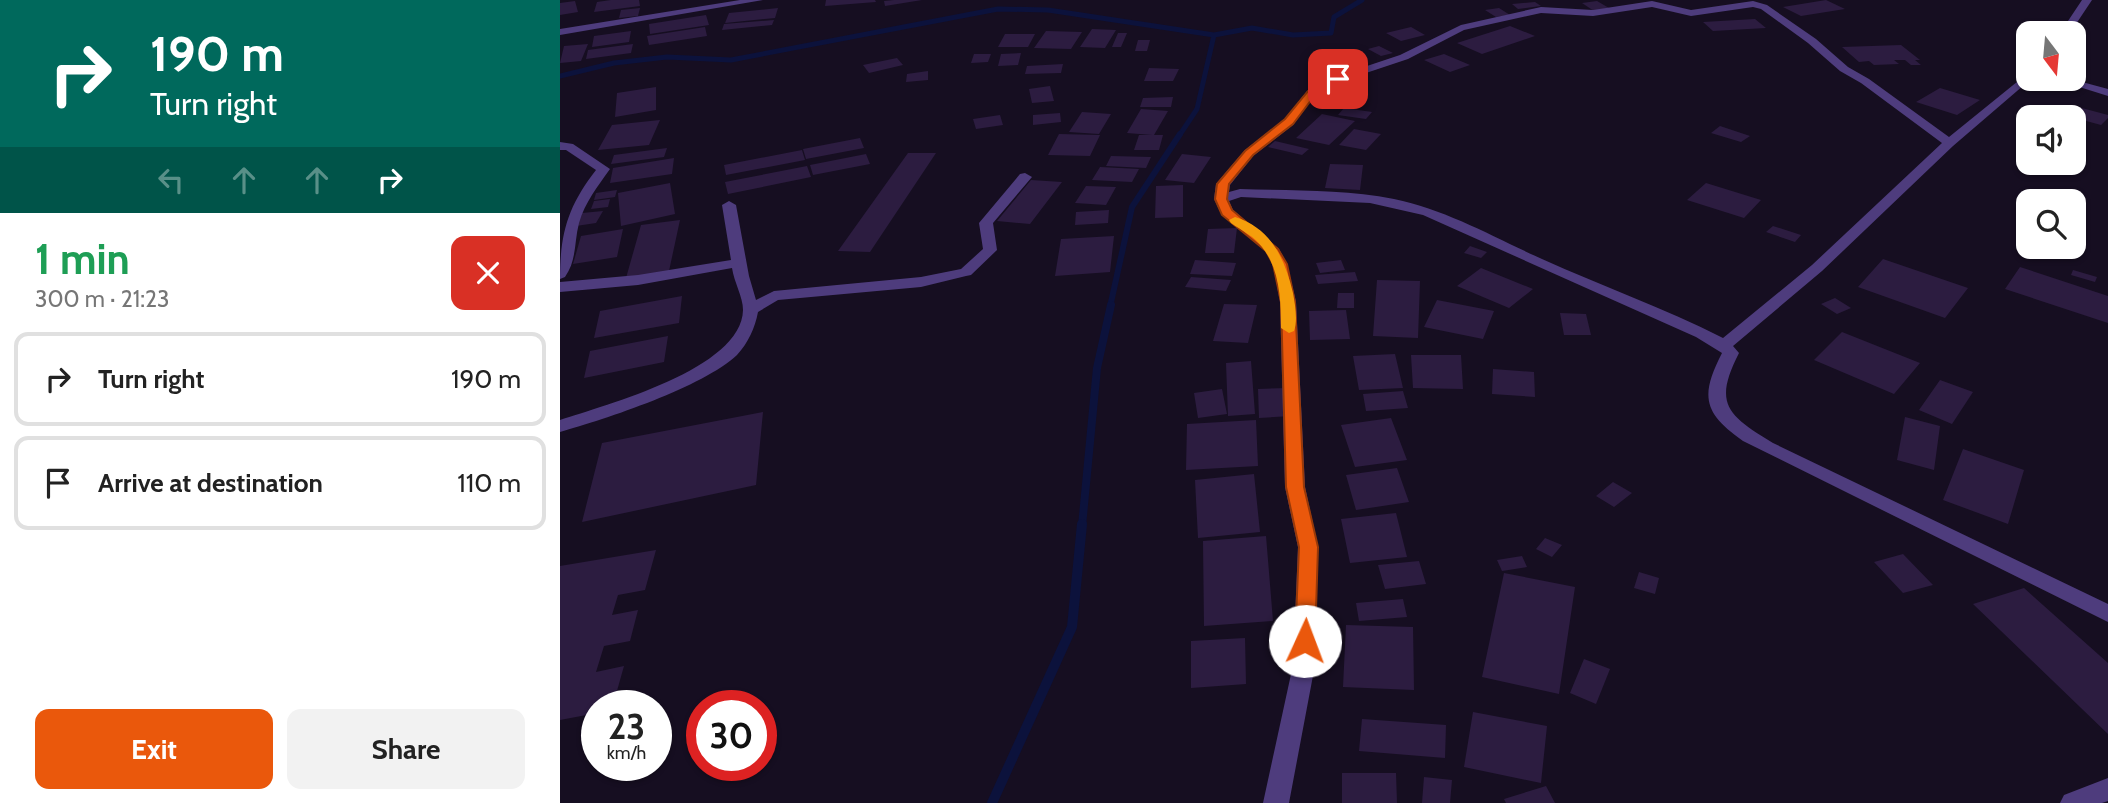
<!DOCTYPE html>
<meta charset="utf-8">
<style>
:root{--surface:#fff;--page:#f2f2f2;--text:#222;--muted:#767676;--line:#e0e0e0;--accent:#ea580c}
body{margin:0;font-family:Cabin,sans-serif;background:var(--page);color:var(--text);height:100vh;display:flex;flex-direction:column;font-size:26px;white-space:nowrap}
*{box-sizing:border-box;margin:0}
p{font-size:23px;color:var(--muted)}
.icon{flex:none;width:38px;height:38px;fill:none;stroke:currentColor;stroke-width:2;stroke-linecap:round;stroke-linejoin:round}
.map{position:relative;flex:1;overflow:hidden}
.drawer{display:flex;flex-direction:column;background:var(--surface);width:560px}
.drawer>*{flex:none}
.banner{background:#00695c;color:#fff;overflow:hidden}
.needle{width:46px;rotate:164deg}
.controls{position:absolute;left:1456px;top:21px;display:grid;gap:14px}
.controls a{display:grid;place-items:center;width:70px;height:70px;border-radius:14px;background:var(--surface);box-shadow:0 2px 5px #0004;font-size:35px}
.speed{position:absolute;left:21px;top:690px;display:flex;gap:14px;font-size:35px;font-weight:700;text-align:center}
.speed>*{display:grid;place-content:center;width:91px;height:91px;border-radius:50%;background:var(--surface);box-shadow:0 2px 5px #0004;line-height:1}
.speed small{font-size:18px;font-weight:400}
.speed .limit{border:10px solid #d22;background:#fff;color:#111}
.pin{position:absolute;display:grid;place-items:center;width:60px;height:60px;color:#fff;margin:-30px;border-radius:14px;box-shadow:0 4px 10px #0006}
.me{position:absolute;width:77px;margin:-38px;rotate:2deg;stroke-linejoin:round;filter:drop-shadow(0 0 5px #0008)}
.turn{display:flex;align-items:center;gap:24px;height:147px;padding:0 35px;font-size:32px}
.turn .icon{width:91px;height:91px;stroke-width:2.5}
.turn b{display:block;font-size:49px;line-height:60px}
.lanes{display:flex;align-items:center;height:66px;padding:0 35px;background:#0003;justify-content:center;gap:35px;direction:ltr}
.lanes .off{opacity:.35}
.round{display:grid;place-items:center;flex:none;width:74px;height:74px;border-radius:14px;background:var(--page)}
.head{display:flex;align-items:center;justify-content:space-between;height:119px;padding:0 35px}
h1{font-size:42px;font-weight:700;line-height:52px;color:#1e9e55}
.primary-button{display:flex;gap:14px;margin-top:auto;padding:14px 35px}
.primary-button a{flex:1;height:80px;border-radius:14px;background:var(--accent);color:#fff;font-size:28px;font-weight:700;line-height:80px;text-align:center}
.primary-button a+a{background:var(--page);color:var(--text)}
ul{padding:0;list-style:none}
li{display:flex;align-items:center;gap:21px;height:94px;margin:0 14px 10px;padding:0 21px;border:4px solid var(--line);border-radius:14px}
li div{flex:1}
li b{display:block;font-size:26px}
li em{font-style:normal}
main{display:flex;flex:1;min-height:0}
.map>svg:first-child{display:block}
.lines{fill:none;stroke-linecap:round;stroke-linejoin:round}
.stream-far3{stroke:#0c123c;stroke-width:5}
.stream-far2{stroke:#0c123c;stroke-width:6}
.stream-far1{stroke:#0c123c;stroke-width:8}
.stream{stroke:#0c123c;stroke-width:10}
.building{fill:#2c1c40}
.minor{fill:#4e3c7d;fill-rule:evenodd}
.route{fill:#ea580c;stroke:#983908;stroke-width:2}
.slow{fill:#f59e0b}
</style>
<main>
<section class="drawer">
<div class="banner">
<div class="turn"><svg class="icon" aria-label="right" viewBox="0 0 24 24"><path d="M7 20v-9h11M14 6l5 5-5 5"/></svg><div><b>190 m</b>Turn right</div></div>
<div class="lanes"><svg class="icon off" aria-label="left" viewBox="0 0 24 24"><path d="M17 20v-9H6M10 6l-5 5 5 5"/></svg><svg class="icon off" aria-label="ahead" viewBox="0 0 24 24"><path d="M12 20V5M6 11l6-6 6 6"/></svg><svg class="icon off" aria-label="ahead" viewBox="0 0 24 24"><path d="M12 20V5M6 11l6-6 6 6"/></svg><svg class="icon" aria-label="right" viewBox="0 0 24 24"><path d="M7 20v-9h11M14 6l5 5-5 5"/></svg></div>
</div>
<div class="head"><div><h1>1 min</h1><p>300 m · 21:23</p></div><a class="round" style="background:#d93025;color:#fff"><svg class="icon" aria-label="close" viewBox="0 0 24 24"><path d="M6 6l12 12M18 6L6 18"/></svg></a></div>
<ul>
<li><svg class="icon" aria-label="right" viewBox="0 0 24 24"><path d="M7 20v-9h11M14 6l5 5-5 5"/></svg><div><b>Turn right</b></div><em>190 m</em></li>
<li><svg class="icon" aria-label="arrive" viewBox="0 0 24 24"><path d="M6 21V4h12l-3 4 3 4H6"/></svg><div><b>Arrive at destination</b></div><em>110 m</em></li>
</ul>
<div class="primary-button"><a>Exit</a><a>Share</a></div>
</section>
<div class="map">
<svg width="1548" height="803" viewBox="0 0 1548 803">
<rect width="100%" height="100%" fill="#160e21"/>
<g class="lines">
<!-- stream-far3 -->
<path class="stream-far3" d="M0 76 54 63 107 57 171 60 438 9 488 10 654 35 692 28 733 35 771 33 774 17 802 0
M619 136 637 109 654 35"/>
<!-- stream-far2 -->
<path class="stream-far2" d="M550 307 572 207 620 134"/>
<!-- stream-far1 -->
<path class="stream-far1" d="M522 526 537 368 551 305"/>
<!-- stream -->
<path class="stream" d="M432 803 512 627 522 524"/>
</g>
<!-- building -->
<path class="building" d="M51 0H79L80 6 34 12 37 2Z
M266 0H315L316 2 265 6Z
M362 0 325 6 324 1 334 0Z
M1266 0 1285 9 1241 16 1223 7Z
M15 1 18 12 0 15V3Z
M1037 1 1049 8 1034 11 1022 3Z
M975 2 981 6 958 9 952 4Z
M80 8 78 16 59 18 61 10Z
M218 8 215 18 165 23 169 13Z
M939 8 950 15 936 17 925 10Z
M146 15 149 25 90 34 89 24Z
M1195 19 1206 28 1153 31 1143 22Z
M214 20 212 25 162 30 164 24Z
M950 26 975 36 922 54 897 43Z
M145 27 147 36 89 45 87 36Z
M851 27 865 35 841 41 826 33Z
M532 29 556 30 545 48 520 47Z
M71 31 69 42 32 47 34 36Z
M486 31 522 32 511 49 474 48Z
M558 33H567L561 47H552Z
M445 34H475L468 47H438Z
M578 40H590L587 51H575Z
M28 44 21 61 0 63 4 46Z
M73 44 71 53 26 59 28 50Z
M1341 45 1360 60H1355L1361 65H1351L1345 60H1334L1339 64 1314 65 1309 61 1299 62 1282 47Z
M819 46 833 53 821 56 808 49Z
M461 53 458 65 438 66 441 54Z
M414 54H431L428 62 411 63Z
M884 54 910 65 890 72 864 60Z
M795 56 808 61 795 66 782 61Z
M337 58 343 65 309 73 303 65Z
M503 64 501 73 465 74 467 66Z
M589 68 619 69 613 81H584Z
M368 71V80L346 82 347 74Z
M490 86 494 101 472 103 469 89Z
M96 87V110L55 117 57 93Z
M1380 88 1420 100 1397 115 1356 102Z
M613 97 611 107H580L583 98Z
M1518 107 1548 115V118L1541 125 1508 116Z
M784 108 812 112 806 119 778 115Z
M581 109 608 111 594 135H603L599 150H574L579 135H592L567 133Z
M522 112 551 114 539 134 509 132Z
M500 113 501 122 473 125V115Z
M762 114 795 121 769 145 736 138Z
M440 115 443 125 416 129 413 119Z
M100 120 89 145 38 150 52 125Z
M1160 126 1190 136 1181 142 1151 133Z
M794 129 821 134 806 150 779 145Z
M499 134 540 135 530 156 488 155Z
M300 138 304 148 246 159 243 149Z
M715 141 749 149 742 155 708 147Z
M107 148 104 157 51 164 54 155Z
M242 150 245 160 166 175 164 165Z
M348 153H376L310 252 278 251Z
M306 154 310 164 253 175 250 165Z
M622 154 651 157 634 183 605 180Z
M551 156 591 157 586 168 546 166Z
M114 158 112 174 50 183 53 168Z
M770 164 803 165 800 190 765 188Z
M247 166 251 177 168 194 165 182Z
M540 167 579 169 572 182 532 180Z
M471 180 502 182 470 224 437 221Z
M110 183 115 214 61 226 58 193Z
M1146 183 1201 200 1184 218 1127 200Z
M623 185V217L595 218 596 186Z
M526 186 556 187 546 205 515 203Z
M57 190 55 197 34 200 36 193Z
M50 199 48 207 31 209 34 201Z
M549 210 548 223 515 225 516 212Z
M43 211 36 223 16 226 22 213Z
M120 220 109 271 66 278 81 225Z
M1213 226 1241 235 1235 242 1206 232Z
M677 228 674 253H645L648 229Z
M63 229 57 257 13 264 21 236Z
M554 236 550 272 495 276 501 239Z
M910 246 927 252 921 258 904 253Z
M1323 259 1408 288 1385 318 1298 287Z
M635 260 676 263 672 276 630 274Z
M781 260 785 270 760 273 756 263Z
M1460 267 1548 296V323L1445 289Z
M921 268 973 289 949 308 897 286Z
M1513 270 1537 277 1535 282 1511 275Z
M795 272 798 281 758 284 755 275Z
M631 277 671 280 666 291 625 287Z
M817 280 860 281 858 338 813 336Z
M778 293H794V308H777Z
M122 296 119 323 34 338 40 311Z
M1275 298 1291 308 1277 314 1261 304Z
M877 300 934 311 923 339 864 327Z
M664 304 697 305 688 343 653 341Z
M786 310 790 339 750 340 749 311Z
M1000 313 1026 314 1031 335H1004Z
M1282 332 1360 363 1334 394 1254 360Z
M108 336 104 362 24 378 30 351Z
M835 354 843 388 799 390 793 356Z
M851 355H901L903 389 853 388Z
M691 361 695 414 668 416 666 363Z
M933 369 974 372 975 397 932 394Z
M1380 380 1413 392 1392 424 1359 410Z
M728 388 731 416 699 418 698 389Z
M662 389 667 414 638 418 634 393Z
M843 391 848 408 806 411 803 394Z
M203 412 196 485 22 522 42 443Z
M1345 417 1380 426 1374 470 1337 460Z
M831 418 847 460 795 467 781 425Z
M696 420 698 466 626 470 627 424Z
M1403 449 1464 470 1448 524 1383 500Z
M837 468 849 502 796 510 786 475Z
M694 474 700 532 638 538 635 480Z
M1053 482 1072 493 1054 507 1036 496Z
M836 513 847 557 790 563 781 519Z
M706 536 713 621 644 626 643 541Z
M985 538 1002 545 992 557 976 549Z
M96 550 85 590 58 595 52 615 78 610 70 641 44 646 36 672 64 666 53 705H37V713L0 720V566Z
M1343 554 1373 585 1343 593 1314 562Z
M962 556 967 567 942 571 937 560Z
M859 561 866 584 825 589 818 565Z
M1079 572 1099 578 1095 594 1074 588Z
M944 573 1015 587 999 694 922 677Z
M1464 588 1548 663V734L1413 604Z
M843 599 847 617 799 621 796 603Z
M786 625 853 627 854 690 783 687Z
M685 638 686 684 631 688V641Z
M1024 659 1050 669 1036 704 1010 693Z
M913 712 987 726 981 783 904 767Z
M802 719 886 725 885 758 799 751Z
M782 773H836L837 803H782Z
M864 777 892 780 890 803H862Z
M986 786 995 803H946L944 799Z"/>
<g class="lines">
<!-- minor -->
<path class="minor" d="M180 0H203L0 35V29Z
M1522 0H1532L1510 33H1500Z
M1092 1 1131 10 1193 1 1207 5 1256 39 1288 67 1309 79 1389 137 1468 73V79H1471L1393 146 1262 271 1173 346 1179 353C1153 404 1167 415 1213 443L1548 604V622L1183 441C1143 413 1140 396 1162 353L1136 337 863 215 810 203 681 197 669 201 673 210 719 249 727 264 736 302 745 487 758 547 755 665 729 803H703L733 665 738 547 725 487 720 302 713 264 706 251 662 215 654 199 656 184 685 150 725 119 747 91 774 77 840 55 901 25 981 7 1033 10ZM1092 7 1131 16 1193 7 1201 9 1248 43 1280 71 1301 83 1382 143 1252 265 1163 338C1104 308 1042 286 982 259 933 237 887 210 834 199 784 189 731 191 680 189L669 192 670 185 693 156 733 125 755 95 782 81 848 59 904 30 981 13 1033 16Z
M1494 79H1511L1548 89V96Z
M0 142 13 144 50 169C38 186 25 202 19 223 14 242 17 260 5 277L0 279C0 233 8 206 36 170L6 150H0Z
M465 173 472 177 433 223 437 250 411 275 406 276 361 287 218 300 198 312C195 328 188 343 177 355 143 387 46 419 0 432V420C45 405 182 369 183 310 183 297 174 282 172 268L78 285 0 292V282L78 275 171 260 162 205 169 201 176 205 189 276 196 300 214 291 361 277 401 269 423 249 419 223 460 174Z
M1548 778V801L1542 803H1500L1504 795Z"/>
</g>
<!-- route -->
<path class="route" d="M775 76 783 79 755 95 733 124 693 155 669 184 667 199 672 210 718 249 727 264 735 302 744 487 758 547 755 641 752 647 745 649 738 647 735 641 739 547 726 487 721 302 713 264 706 251 662 215 655 199 657 184 685 151 725 119 748 91Z"/>
<!-- slow -->
<path class="slow" d="M675 217C711 228 725 259 733 293 735 304 738 321 734 331L729 333 721 328C721 301 720 269 702 247 695 237 681 230 671 223L669 220Z"/>
</svg>
<div class="controls">
<a><svg class="needle" viewBox="-14 -14 28 28"><path d="M0-13l5 13h-10z" fill="#e53935"/><path d="M0 13l5-13h-10z" fill="#767676"/></svg></a>
<a><svg class="icon" aria-label="sound" viewBox="0 0 24 24"><path d="M4 9h4l5-4v14l-5-4H4zM17 9q2 3 0 6"/></svg></a>
<a><svg class="icon" aria-label="search" viewBox="0 0 24 24"><circle cx="10" cy="10" r="6"/><path d="M15 15l6 6"/></svg></a>
</div>
<div class="speed"><div>23<small>km/h</small></div><div class="limit">30</div></div>
<div class="pin" style="left:778px;top:79px;background:#d93025"><svg class="icon" aria-label="arrive" viewBox="0 0 24 24"><path d="M6 21V4h12l-3 4 3 4H6"/></svg></div>
<svg class="me" style="left:745px;top:641px" viewBox="-20 -20 40 40"><circle r="19" fill="#fff"/><path d="M0-13L10 11 0 6-10 11z" fill="#ea580c"/></svg>
</div>
</main>
